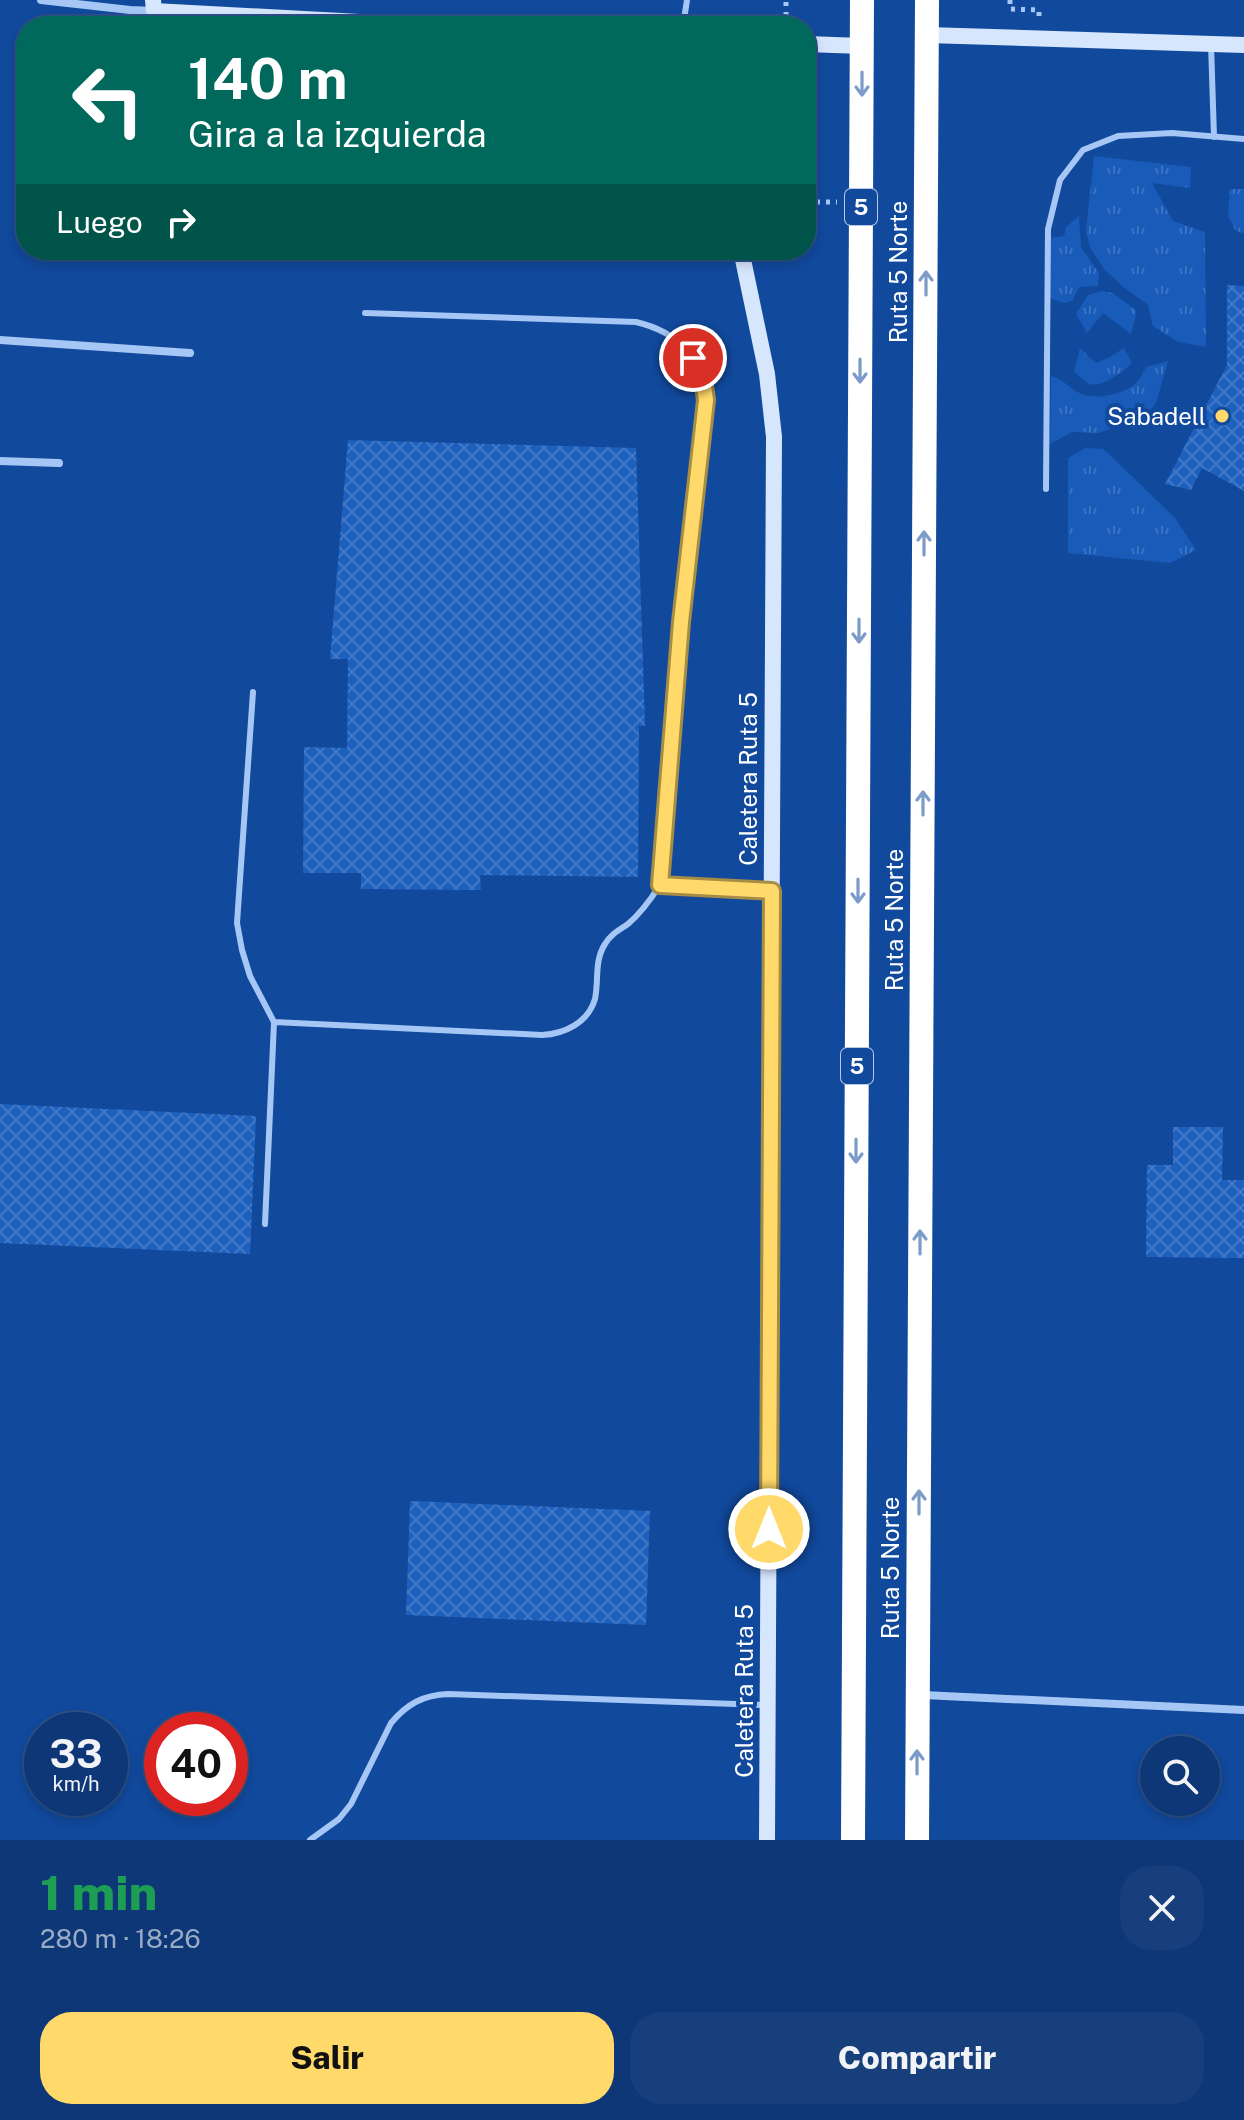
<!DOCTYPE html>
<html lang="es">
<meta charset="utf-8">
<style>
:root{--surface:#0d3776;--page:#163f7b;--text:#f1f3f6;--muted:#9aacc5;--line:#2d5188;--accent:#ffd96a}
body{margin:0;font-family:"Public Sans",sans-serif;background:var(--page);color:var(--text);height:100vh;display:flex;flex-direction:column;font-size:30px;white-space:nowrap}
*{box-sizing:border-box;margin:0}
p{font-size:26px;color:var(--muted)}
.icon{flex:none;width:44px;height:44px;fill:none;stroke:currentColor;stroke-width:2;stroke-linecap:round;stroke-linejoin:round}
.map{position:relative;height:1840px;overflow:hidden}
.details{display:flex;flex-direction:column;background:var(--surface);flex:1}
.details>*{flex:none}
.guide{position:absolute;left:16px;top:16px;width:800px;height:244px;border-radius:32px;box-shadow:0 4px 12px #0003,0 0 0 2px var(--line);background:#00695c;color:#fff;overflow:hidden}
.tools{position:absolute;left:1140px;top:1736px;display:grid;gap:16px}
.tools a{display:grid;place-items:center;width:80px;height:80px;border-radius:50%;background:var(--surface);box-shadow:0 4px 12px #0003,0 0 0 2px var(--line);font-size:40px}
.speed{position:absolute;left:24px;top:1712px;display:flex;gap:16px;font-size:40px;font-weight:700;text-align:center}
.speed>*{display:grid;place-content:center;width:104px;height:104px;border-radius:50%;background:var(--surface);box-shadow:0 4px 12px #0003,0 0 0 2px var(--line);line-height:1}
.speed small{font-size:20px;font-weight:400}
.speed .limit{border:12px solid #d22;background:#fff;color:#111}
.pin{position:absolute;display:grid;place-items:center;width:68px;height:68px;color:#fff;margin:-34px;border:4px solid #fff;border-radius:50%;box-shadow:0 2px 8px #0007}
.me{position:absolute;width:88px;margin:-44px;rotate:0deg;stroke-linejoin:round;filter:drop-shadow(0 0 6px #0008)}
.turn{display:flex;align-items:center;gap:28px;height:168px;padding:0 40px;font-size:36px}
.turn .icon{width:104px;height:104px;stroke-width:2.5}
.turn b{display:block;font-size:56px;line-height:68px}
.then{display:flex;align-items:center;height:76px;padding:0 40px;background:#0003;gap:16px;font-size:30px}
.round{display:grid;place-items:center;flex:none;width:84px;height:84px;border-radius:32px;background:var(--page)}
.overview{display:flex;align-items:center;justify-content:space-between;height:136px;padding:0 40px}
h1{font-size:48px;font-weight:800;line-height:60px;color:#1e9e55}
.primary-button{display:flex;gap:16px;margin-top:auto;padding:16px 40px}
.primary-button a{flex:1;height:92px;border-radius:32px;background:var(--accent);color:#111;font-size:32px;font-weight:800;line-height:92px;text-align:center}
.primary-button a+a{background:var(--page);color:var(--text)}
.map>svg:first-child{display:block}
.grass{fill:url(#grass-tufts)}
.building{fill:url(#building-cross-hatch)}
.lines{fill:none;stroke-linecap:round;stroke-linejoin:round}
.path{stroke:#a6c7f5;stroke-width:5;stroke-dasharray:4 6;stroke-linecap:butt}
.lane{stroke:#a6c7f5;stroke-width:6}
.street{stroke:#a6c7f5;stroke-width:8}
.secondary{stroke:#d6e6fd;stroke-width:16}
.highway{stroke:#fff;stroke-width:24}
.oneway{stroke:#7c9bc9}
.route-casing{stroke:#a68d45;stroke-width:20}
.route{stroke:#ffd96a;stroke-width:14}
.poi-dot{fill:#ffd96a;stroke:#11499d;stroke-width:3}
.labels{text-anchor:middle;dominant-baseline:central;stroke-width:8;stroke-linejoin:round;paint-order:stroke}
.shield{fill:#11499d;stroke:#b8c8e2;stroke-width:2}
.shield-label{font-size:22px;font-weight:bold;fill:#fff}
.street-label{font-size:24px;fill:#fff;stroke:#11499d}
.poi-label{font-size:24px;fill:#fff;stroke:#11499d;text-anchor:end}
</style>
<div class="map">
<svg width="1244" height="1840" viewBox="0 0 1244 1840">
<defs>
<pattern id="grass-tufts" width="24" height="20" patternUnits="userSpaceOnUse" patternTransform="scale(2)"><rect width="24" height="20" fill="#185bb8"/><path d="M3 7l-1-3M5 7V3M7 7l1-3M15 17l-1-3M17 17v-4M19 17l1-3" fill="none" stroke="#3b74c3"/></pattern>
<pattern id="building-cross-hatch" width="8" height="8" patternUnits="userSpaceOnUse" patternTransform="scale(2)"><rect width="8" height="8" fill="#1e60bd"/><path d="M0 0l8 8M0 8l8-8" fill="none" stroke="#4078c7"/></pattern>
</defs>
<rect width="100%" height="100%" fill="#11499d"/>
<!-- grass -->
<path class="grass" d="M1094 156 1191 167 1190 188 1152 183 1173 221 1205 232 1206 347 1178 342 1153 326 1148 305 1122 286 1105 270 1090 248 1086 231Z
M1230 189H1244V234L1235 230 1228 215Z
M1079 216 1081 247 1099 273 1098 286 1079 287 1072 301 1064 303 1050 298 1051 238 1064 236 1066 227Z
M1101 291 1113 293 1137 311 1131 334 1103 313 1087 333 1076 314 1088 295Z
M1080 348 1096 363 1110 357 1124 348 1132 363C1123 371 1103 388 1090 384 1084 382 1078 375 1074 371Z
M1168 361 1156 403 1137 427H1115L1099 433 1072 432 1050 444 1051 376C1066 380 1072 392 1085 395 1100 399 1123 394 1135 384 1140 380 1143 372 1146 367Z
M1085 448 1103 449 1109 454 1175 518 1196 550 1170 563 1068 553V458Z"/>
<!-- building -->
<path class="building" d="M1227 285 1244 286V491L1202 468 1191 490 1165 484 1227 365Z
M348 440 636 448 645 726H639L638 877 480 875 481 890 361 889V873H303L304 747 347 748 348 659H330Z
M0 1104 256 1116 250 1254 0 1243Z
M1173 1127H1223L1222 1180H1244V1258L1146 1257 1147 1165H1173Z
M410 1501 650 1511 646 1625 406 1615Z"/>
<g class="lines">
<!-- path -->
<path class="path" d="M1010 0V9L1039 10V19
M786 26V0
M806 202H837"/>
<!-- lane -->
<path class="lane" d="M683 26 687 0
M1211 44 1214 137
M1046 489 1048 229 1060 180 1083 150 1118 136 1172 133 1244 139
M253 692 237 923 242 950 250 976 274 1022 265 1224
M660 885 768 891
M274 1022 542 1035C564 1034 588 1023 595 999 599 980 594 961 605 944 611 934 619 930 628 924 641 913 651 899 660 885L681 622 706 400C701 356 678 332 636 322L365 313
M310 1840 339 1819 351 1804 391 1723C407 1704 423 1695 448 1694L764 1705"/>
<!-- street -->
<path class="street" d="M41 0 130 10 154 11
M0 340 190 353
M0 461 59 463
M923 1695 1244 1710"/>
<!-- secondary -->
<path class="secondary" d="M153 0 154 11 433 26
M927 35 1244 45
M806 44 862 46
M741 250 767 374 774 437 767 1840"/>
<!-- highway -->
<path class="highway" d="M853 1840 862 0
M917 1840 927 0"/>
</g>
<!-- one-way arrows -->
<defs><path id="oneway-shaft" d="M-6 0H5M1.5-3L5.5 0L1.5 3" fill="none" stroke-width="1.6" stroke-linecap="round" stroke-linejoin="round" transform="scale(2)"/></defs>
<g class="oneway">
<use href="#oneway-shaft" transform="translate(862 84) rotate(90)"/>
<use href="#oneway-shaft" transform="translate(926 283) rotate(-90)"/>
<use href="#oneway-shaft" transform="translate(860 371) rotate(90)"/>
<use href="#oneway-shaft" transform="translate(924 543) rotate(-90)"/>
<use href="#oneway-shaft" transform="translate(859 631) rotate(90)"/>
<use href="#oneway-shaft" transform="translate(923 803) rotate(-90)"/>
<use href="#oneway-shaft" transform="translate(858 891) rotate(90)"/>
<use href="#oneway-shaft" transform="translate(856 1151) rotate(90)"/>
<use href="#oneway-shaft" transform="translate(920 1242) rotate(-90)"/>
<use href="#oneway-shaft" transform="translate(919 1502) rotate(-90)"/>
<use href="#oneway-shaft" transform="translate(917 1762) rotate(-90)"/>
</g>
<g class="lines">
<!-- route casing -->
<g class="route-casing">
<path id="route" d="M693 358 704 386 706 400 681 622 660 885 772 891 769 1529"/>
</g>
<!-- route -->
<use href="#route" class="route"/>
</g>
<!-- markers -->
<circle class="poi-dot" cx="1222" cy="416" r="8"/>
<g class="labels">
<!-- shield labels -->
<g class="shield">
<rect x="845" y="189" width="32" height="36" rx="6"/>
<rect x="841" y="1048" width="32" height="36" rx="6"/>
</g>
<g class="shield-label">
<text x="861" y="207">5</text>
<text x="857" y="1066">5</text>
</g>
<!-- street labels -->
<g class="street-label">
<text transform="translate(898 272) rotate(-90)">Ruta 5 Norte</text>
<text transform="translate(748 779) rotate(-90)">Caletera Ruta 5</text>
<text transform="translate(894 920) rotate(-90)">Ruta 5 Norte</text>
<text transform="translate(890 1568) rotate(-90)">Ruta 5 Norte</text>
<text transform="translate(744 1691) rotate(-90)">Caletera Ruta 5</text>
</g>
<!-- poi labels -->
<g class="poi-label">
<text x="1206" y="416">Sabadell</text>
</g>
</g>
</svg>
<div class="tools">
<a><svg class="icon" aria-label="search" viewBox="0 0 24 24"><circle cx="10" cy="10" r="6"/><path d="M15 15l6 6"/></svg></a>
</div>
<div class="speed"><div>33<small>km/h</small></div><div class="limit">40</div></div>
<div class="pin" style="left:693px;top:358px;background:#d93025"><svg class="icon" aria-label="arrive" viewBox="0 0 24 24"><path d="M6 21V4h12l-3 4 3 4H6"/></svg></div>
<svg class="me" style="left:769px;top:1529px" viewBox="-20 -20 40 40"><circle r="17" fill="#ffd96a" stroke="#fff" stroke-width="3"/><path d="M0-11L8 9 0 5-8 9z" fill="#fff"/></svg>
<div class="guide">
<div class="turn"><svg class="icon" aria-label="left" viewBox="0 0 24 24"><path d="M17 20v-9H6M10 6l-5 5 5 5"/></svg><div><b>140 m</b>Gira a la izquierda</div></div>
<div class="then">Luego<svg class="icon" aria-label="right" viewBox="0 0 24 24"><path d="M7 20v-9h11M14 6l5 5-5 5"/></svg></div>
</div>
</div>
<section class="details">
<div class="overview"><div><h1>1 min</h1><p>280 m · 18:26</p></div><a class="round"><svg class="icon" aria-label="close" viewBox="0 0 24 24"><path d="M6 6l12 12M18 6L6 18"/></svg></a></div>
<div class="primary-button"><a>Salir</a><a>Compartir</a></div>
</section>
